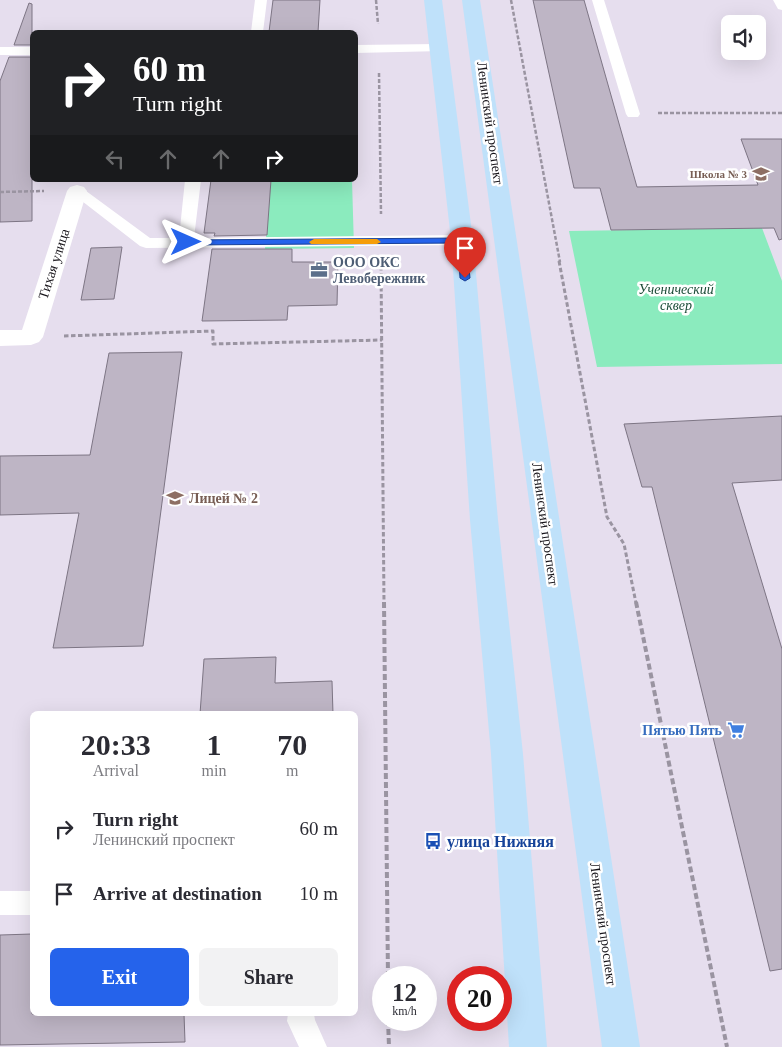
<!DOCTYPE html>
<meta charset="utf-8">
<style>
:root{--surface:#fff;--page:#f2f2f3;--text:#2b2b33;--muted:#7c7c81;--accent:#2563eb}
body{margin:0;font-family:Georgia,serif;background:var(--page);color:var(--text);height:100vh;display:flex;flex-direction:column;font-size:19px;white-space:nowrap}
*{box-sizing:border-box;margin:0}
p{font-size:16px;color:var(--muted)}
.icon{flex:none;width:28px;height:28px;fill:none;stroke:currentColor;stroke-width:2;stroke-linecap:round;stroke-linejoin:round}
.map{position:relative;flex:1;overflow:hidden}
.details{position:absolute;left:30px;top:711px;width:328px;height:305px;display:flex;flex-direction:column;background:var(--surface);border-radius:8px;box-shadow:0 5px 20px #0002}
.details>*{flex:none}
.banner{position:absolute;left:30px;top:30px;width:328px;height:152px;border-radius:8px;box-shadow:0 5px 20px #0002;background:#202124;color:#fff;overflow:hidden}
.fabs{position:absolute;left:721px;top:15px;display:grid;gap:10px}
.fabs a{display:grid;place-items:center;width:45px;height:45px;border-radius:8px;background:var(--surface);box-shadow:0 5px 20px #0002;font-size:25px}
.speed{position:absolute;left:372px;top:966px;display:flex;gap:10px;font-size:25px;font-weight:700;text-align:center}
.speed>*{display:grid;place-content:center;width:65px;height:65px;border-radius:50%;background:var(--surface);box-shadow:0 5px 20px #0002;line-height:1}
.speed small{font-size:12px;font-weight:400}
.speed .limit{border:8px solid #d22;background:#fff;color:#111}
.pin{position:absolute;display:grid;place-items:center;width:42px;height:42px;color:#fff;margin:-51px -21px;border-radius:50% 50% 50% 0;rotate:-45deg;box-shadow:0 0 5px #0007}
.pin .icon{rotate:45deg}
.me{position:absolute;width:55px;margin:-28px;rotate:90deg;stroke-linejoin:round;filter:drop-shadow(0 0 4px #0008)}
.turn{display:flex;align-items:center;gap:18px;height:105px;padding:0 20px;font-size:22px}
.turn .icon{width:65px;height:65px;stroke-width:2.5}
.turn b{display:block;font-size:35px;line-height:42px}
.lanes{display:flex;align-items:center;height:48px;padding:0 20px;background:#0003;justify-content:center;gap:25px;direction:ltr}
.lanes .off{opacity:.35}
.eta{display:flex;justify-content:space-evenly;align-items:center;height:85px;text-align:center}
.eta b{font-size:30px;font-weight:700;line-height:35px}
.cta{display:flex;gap:10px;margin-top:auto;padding:10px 20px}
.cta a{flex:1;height:58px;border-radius:8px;background:var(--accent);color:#fff;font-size:20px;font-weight:700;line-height:58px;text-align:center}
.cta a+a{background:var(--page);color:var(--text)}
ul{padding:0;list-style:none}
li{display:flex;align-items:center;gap:15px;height:65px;padding:0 20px}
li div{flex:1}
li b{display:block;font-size:19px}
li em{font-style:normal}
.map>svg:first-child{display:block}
.green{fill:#8bebbe}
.building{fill:#beb5c5;stroke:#7d7584}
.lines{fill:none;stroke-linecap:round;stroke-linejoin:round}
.path-far2{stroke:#9a94a1;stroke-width:2.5;stroke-dasharray:4 2;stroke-linecap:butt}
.path-far1{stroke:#9a94a1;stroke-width:3;stroke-dasharray:4.5 2.5;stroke-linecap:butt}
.path{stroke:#9a94a1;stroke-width:4;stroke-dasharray:6 3;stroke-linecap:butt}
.service{fill:#fff;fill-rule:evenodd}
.minor{fill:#fff;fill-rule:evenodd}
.primary{fill:#bfe1fa;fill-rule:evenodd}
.route{fill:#2563eb;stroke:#184099}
.slow{fill:#f59e0b}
.labels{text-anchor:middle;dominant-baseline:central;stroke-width:5;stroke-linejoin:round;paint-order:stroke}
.far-education-label{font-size:11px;font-weight:bold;fill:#785e54;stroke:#fff;text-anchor:end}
.street-label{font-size:14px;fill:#17141a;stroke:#fff}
.service-label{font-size:14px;font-weight:bold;fill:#4e5e75;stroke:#fff;text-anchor:start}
.park-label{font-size:14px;font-style:italic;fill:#1c4c38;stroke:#fff}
.education-label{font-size:14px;font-weight:bold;fill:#785e54;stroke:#fff;text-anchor:start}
.shop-label{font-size:14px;font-weight:bold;fill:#366cbe;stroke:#fff;text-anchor:end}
.near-transit-label{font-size:16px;font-weight:bold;fill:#164399;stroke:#fff;text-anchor:start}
</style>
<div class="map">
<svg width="782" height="1047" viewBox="0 0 782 1047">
<rect width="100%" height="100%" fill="#e6deee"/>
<!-- green -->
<path class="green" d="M271 180H352L354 248 265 249Z
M762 228 782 281V364L597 367 569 231Z"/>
<!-- building -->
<path class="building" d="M273 0H320L318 32H269Z
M533 0H584L637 187 758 185 741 139H782V239L779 240 774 228 611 230 600 188H574Z
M29 3 32 4V45H14Z
M9 57H32V221L0 222V81Z
M211 180H271L267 235 214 236 215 233H204Z
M122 247 114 299 81 300 91 248Z
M212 249H292V262H338L337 305 288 306 287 320 202 321Z
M182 352 143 646 53 648 79 513 0 515V456L90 455 109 353Z
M782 416V480L732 483 782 649V969L770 971 652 487H642L624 424Z
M276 657 275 683 332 681 333 714H200L204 659Z
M32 934V1014H184L185 1042 0 1045V935Z"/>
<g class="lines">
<!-- path-far2 -->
<path class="path-far2" d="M376 0 378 24
M511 0 560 262
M379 73 381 214
M658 113H782
M0 192 44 191"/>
<!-- path-far1 -->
<path class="path-far1" d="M559 261 607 517 624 544 636 603
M381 266 384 603
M64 336 213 331V344L382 340"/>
<!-- path -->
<path class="path" d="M384 602 388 978
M636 602 727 1047
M388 1020 389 1047"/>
<!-- service -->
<path class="service" d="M255 0H267L263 32H251Z
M592 0H604L640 114 638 117H628L626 114Z
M773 0H782V10L778 9Z
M438 44 445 48 443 51 355 53V45Z
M0 47H32V55H0Z
M185 180H201L194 238 462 235 468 237 470 240 468 243 462 245 146 248 140 246 69 191 72 188H82L150 238H179Z
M0 891H32V915H0Z
M288 1014H314L315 1020 327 1047H299L287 1021Z"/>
<!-- minor -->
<path class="minor" d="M77 185 84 187 87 191 43 337 39 342 31 345 0 346V330H22L67 191 70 187Z"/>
<!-- primary -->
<path class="primary" d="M424 0H442L473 240 498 520 523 754 547 1047H509L491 754 470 520 451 240Z
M462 0H480L640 1047H602Z"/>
</g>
<!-- route -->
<path class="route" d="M462 238 466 240 470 278 465 281 460 278 458 243 186 245 181 242 186 240Z"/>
<!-- slow -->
<path class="slow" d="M314 239H377L381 242 377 244H311L309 242Z"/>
<!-- icons -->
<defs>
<g id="school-bare" transform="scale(1.35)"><path d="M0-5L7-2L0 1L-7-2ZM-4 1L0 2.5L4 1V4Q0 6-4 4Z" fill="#8d6e63" stroke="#fff" stroke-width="2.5" paint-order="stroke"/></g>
<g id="office-bare" transform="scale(1.35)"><path d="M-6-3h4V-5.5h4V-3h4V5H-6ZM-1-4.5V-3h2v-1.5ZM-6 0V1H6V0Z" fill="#5c6f8a" stroke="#fff" stroke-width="2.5" paint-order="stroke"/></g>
<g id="supermarket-bare" transform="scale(1.35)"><path d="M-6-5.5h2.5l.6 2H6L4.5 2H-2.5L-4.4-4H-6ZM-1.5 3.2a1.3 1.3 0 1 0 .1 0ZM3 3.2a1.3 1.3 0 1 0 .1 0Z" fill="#3f7fe0" stroke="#fff" stroke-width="2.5" paint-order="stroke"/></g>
<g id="bus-bare" transform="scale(1.35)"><path d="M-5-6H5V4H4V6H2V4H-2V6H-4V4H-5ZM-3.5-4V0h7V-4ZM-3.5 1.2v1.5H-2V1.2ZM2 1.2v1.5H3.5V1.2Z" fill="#1a4fb4" stroke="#fff" stroke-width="2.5" paint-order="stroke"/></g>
</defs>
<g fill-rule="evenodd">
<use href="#school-bare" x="761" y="174"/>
<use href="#office-bare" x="319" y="270"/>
<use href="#school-bare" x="175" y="498"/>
<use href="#supermarket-bare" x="736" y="730"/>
<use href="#bus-bare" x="433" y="841"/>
</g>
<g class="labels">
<!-- far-education labels -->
<g class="far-education-label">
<text x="747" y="174">Школа № 3</text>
</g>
<!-- street labels -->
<g class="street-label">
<text transform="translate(490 123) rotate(82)">Ленинский проспект</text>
<text transform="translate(54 264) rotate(-72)">Тихая улица</text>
<text transform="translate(545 524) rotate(82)">Ленинский проспект</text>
<text transform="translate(603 924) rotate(82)">Ленинский проспект</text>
</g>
<!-- service labels -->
<g class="service-label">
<text x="333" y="262">ООО ОКС<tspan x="333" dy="16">Левобережник</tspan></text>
</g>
<!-- park labels -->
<g class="park-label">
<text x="676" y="289">Ученический<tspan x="676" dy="16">сквер</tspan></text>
</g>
<!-- education labels -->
<g class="education-label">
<text x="189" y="498">Лицей № 2</text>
</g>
<!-- shop labels -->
<g class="shop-label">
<text x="722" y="730">Пятью Пять</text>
</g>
<!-- near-transit labels -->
<g class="near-transit-label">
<text x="447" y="841">улица Нижняя</text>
</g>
</g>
</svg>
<div class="fabs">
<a><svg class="icon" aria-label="sound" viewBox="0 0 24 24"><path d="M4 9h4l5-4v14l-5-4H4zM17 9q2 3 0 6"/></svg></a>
</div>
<div class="speed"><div>12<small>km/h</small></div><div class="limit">20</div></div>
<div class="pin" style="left:465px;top:278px;background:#d93025"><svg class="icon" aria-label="arrive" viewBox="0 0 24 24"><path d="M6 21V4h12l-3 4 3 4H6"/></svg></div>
<svg class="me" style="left:186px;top:242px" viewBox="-20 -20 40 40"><path d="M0-17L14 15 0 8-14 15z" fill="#2563eb" stroke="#fff" stroke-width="4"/></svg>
<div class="banner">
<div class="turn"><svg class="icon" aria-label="right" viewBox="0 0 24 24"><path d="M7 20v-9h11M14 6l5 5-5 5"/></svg><div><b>60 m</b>Turn right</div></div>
<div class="lanes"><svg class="icon off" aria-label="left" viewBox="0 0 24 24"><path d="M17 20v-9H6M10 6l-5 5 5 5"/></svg><svg class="icon off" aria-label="ahead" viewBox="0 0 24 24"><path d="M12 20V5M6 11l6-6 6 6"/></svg><svg class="icon off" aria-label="ahead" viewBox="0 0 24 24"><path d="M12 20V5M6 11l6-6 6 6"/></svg><svg class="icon" aria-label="right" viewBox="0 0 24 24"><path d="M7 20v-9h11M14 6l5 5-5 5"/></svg></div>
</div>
<section class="details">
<div class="eta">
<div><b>20:33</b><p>Arrival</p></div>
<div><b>1</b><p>min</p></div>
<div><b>70</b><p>m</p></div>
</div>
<ul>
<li><svg class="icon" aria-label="right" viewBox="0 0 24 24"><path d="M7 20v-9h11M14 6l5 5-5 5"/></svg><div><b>Turn right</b><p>Ленинский проспект</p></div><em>60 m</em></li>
<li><svg class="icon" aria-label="arrive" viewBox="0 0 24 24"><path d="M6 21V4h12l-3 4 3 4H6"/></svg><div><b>Arrive at destination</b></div><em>10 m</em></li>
</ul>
<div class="cta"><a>Exit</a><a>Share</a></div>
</section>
</div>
